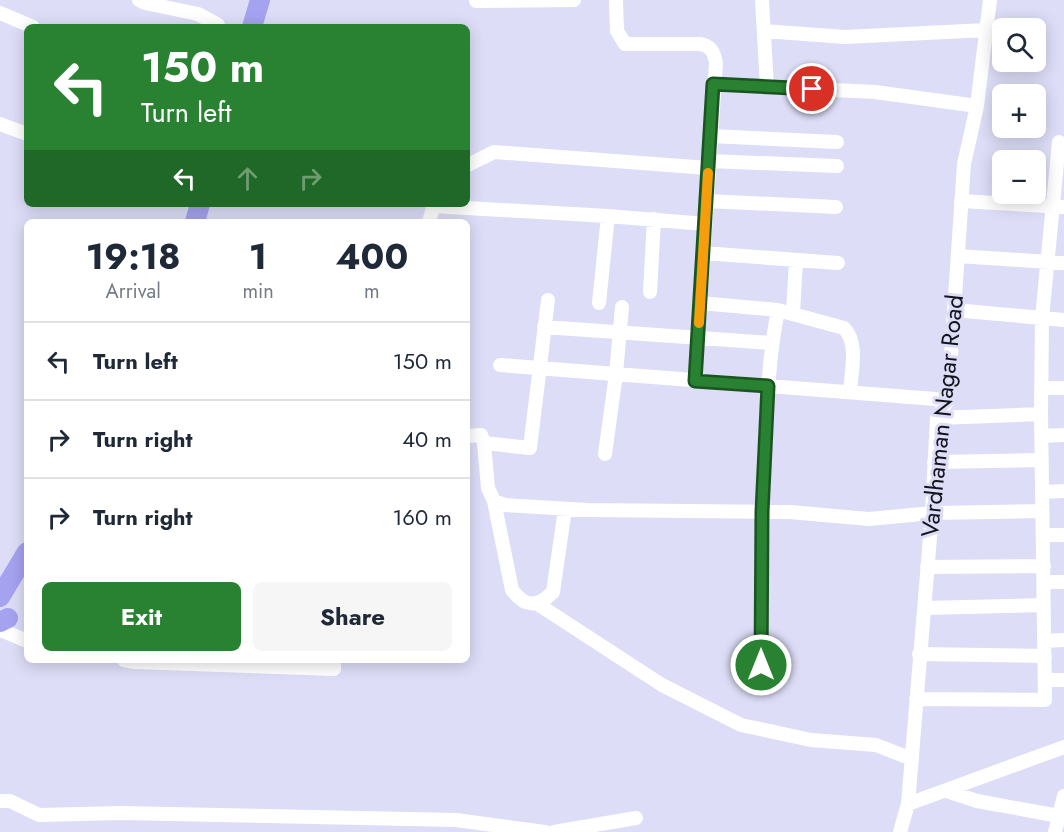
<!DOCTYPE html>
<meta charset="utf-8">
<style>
:root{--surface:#fff;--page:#f6f6f7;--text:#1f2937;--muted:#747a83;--line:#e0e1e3;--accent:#288231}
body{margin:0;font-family:Jost,sans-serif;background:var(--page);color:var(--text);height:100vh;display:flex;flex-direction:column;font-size:22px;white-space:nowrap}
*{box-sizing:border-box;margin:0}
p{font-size:20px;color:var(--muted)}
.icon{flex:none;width:33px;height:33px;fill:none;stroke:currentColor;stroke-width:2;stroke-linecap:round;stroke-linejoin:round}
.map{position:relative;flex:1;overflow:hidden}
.drawer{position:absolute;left:24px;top:219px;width:446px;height:444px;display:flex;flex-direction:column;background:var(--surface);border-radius:9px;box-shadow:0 3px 15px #0003}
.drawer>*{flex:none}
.banner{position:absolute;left:24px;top:24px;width:446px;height:183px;border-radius:9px;box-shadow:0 3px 15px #0003;background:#288231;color:#fff;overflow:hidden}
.buttons{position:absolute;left:992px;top:18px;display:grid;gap:12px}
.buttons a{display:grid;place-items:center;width:54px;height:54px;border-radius:9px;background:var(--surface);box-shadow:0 3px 15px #0003;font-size:30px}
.pin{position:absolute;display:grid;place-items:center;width:51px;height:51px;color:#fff;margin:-26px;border:3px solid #fff;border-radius:50%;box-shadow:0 2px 6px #0007}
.me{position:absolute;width:66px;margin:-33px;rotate:0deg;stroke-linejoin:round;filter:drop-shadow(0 0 4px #0008)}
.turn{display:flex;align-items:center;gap:21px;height:126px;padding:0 18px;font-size:27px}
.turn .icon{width:78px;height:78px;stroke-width:2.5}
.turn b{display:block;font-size:42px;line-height:51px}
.lanes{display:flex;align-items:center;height:57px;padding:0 18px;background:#0003;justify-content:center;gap:30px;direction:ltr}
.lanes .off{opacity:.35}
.eta{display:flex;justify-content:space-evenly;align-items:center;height:102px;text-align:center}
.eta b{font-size:36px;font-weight:700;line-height:42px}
.cta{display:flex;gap:12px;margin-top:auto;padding:12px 18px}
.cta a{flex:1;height:69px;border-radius:9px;background:var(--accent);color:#fff;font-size:24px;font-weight:700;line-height:69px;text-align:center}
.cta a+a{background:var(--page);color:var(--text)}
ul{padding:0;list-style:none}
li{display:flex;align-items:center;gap:18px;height:78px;padding:0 18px;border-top:2px solid var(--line)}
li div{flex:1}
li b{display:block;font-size:22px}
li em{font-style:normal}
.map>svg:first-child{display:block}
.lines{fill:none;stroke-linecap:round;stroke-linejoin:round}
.minor{stroke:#fff;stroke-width:14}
.highway{stroke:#a5a2ef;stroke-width:20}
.route-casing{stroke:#1a5420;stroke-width:15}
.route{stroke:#288231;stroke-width:10}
.slow{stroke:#f59e0b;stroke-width:10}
.labels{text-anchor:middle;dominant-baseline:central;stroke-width:6;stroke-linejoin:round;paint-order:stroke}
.street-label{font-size:24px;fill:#13131c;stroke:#ddddf7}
</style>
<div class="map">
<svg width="1064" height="832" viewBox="0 0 1064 832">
<rect width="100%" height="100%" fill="#ddddf7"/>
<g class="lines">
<!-- minor -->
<path class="minor" d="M139 0 145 3 198 14 218 25
M616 0 617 31 625 44H700C711 46 714 52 716 63L695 381
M762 0 767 87
M476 1 574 0
M0 13 33 27
M764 31 845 37 986 30
M713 84 875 92 977 106
M0 124 27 134
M710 136 837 142
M709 161 837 166
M466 166 494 152 708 168
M706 201 836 207
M961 201 1064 207
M432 206 608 216 705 224
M429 222 434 204
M703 253 838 263
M958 256 1064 263
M650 292 654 219
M599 303 608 216
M700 303 778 310 844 328C859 343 851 373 850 392
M954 310 1064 320
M793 313 796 261
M544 327 771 343
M500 365 948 400
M1041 388H1064
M937 418 1041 414
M466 436 481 435 484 443 530 448 548 300
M1041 436 1064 435
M484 443 488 488 494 501 505 505 587 510 790 512 869 519 932 513 1042 511
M605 454 616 374 622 307
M934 462 1041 460
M1042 492 1064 491
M494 501 512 590C525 607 537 608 553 592L565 509
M1043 535H1064
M927 567 1044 566
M1044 582H1064
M536 603 662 685 741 725 811 740 876 745 912 759
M924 608 1044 605
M1 630 27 641
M1045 641 1064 640
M919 654 1045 656
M124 660 135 662 334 669V660
M1045 680H1064
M761 686C761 607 761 527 765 447 767 401 769 355 778 310
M916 699 1045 700 1041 414 1042 318 1059 142
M947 791 977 801 1059 816
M0 801H10L39 815 121 813 456 820 545 832
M908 804 1064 747
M554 832 636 818
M900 832 908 804 932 513 937 418 948 400 964 164 977 106 990 0
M1055 832 1064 796"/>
<!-- highway -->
<path class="highway" d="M252 27 260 0
M195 222 200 204
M0 597 27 552
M0 622 8 618"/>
</g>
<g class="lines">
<!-- route casing -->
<g class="route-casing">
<path id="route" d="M761 665 762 512 768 386 695 381 713 84 812 89"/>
</g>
<!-- route -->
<use href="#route" class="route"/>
<!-- slow -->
<path class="slow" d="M699 323 708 173"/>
</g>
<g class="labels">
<!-- street labels -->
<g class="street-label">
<text transform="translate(942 416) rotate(-84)">Vardhaman Nagar Road</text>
</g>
</g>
</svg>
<div class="buttons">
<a><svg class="icon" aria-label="search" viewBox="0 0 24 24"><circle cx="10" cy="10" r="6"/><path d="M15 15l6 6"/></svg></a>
<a>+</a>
<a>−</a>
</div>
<div class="pin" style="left:812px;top:89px;background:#d93025"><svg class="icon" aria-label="arrive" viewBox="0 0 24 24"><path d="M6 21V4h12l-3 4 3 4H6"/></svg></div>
<svg class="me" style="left:761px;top:665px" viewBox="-20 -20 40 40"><circle r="17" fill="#288231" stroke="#fff" stroke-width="3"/><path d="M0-11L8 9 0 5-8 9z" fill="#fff"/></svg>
<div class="banner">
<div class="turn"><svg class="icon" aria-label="left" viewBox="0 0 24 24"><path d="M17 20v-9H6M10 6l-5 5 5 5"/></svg><div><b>150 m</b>Turn left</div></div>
<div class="lanes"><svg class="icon" aria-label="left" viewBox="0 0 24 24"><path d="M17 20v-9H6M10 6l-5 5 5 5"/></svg><svg class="icon off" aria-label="ahead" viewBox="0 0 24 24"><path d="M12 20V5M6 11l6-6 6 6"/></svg><svg class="icon off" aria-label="right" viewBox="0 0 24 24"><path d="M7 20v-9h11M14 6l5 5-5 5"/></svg></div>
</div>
<section class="drawer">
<div class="eta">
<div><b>19:18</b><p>Arrival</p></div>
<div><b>1</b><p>min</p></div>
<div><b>400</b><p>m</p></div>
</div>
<ul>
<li><svg class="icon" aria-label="left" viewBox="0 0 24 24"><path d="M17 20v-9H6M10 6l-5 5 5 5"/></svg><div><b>Turn left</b></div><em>150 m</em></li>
<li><svg class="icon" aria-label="right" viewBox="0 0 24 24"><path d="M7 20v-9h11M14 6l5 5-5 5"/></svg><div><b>Turn right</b></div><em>40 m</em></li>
<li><svg class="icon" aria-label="right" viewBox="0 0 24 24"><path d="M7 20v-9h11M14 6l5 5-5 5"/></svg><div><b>Turn right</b></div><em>160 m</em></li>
</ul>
<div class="cta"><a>Exit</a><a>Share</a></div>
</section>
</div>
